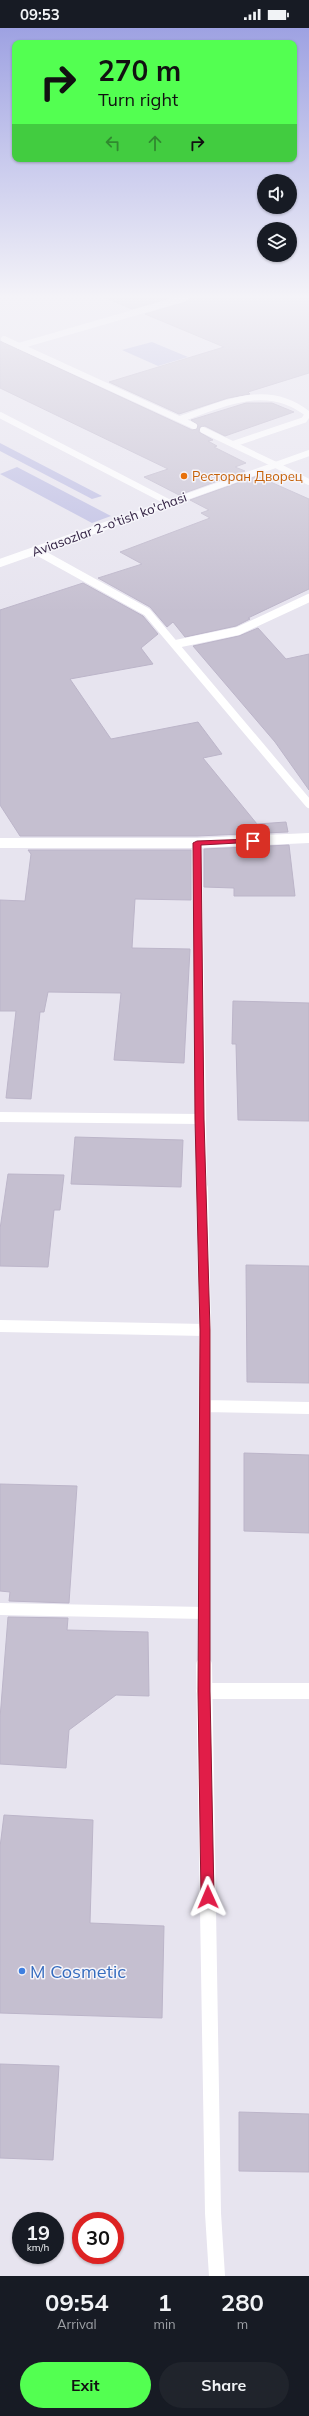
<!DOCTYPE html>
<meta charset="utf-8">
<style>
:root{--surface:#171b24;--page:#20242c;--text:#f1f3f6;--muted:#9ea1a6;--accent:#53ff51}
body{margin:0;font-family:Mulish,sans-serif;background:var(--page);color:var(--text);height:100vh;display:flex;flex-direction:column;font-size:15px;white-space:nowrap}
*{box-sizing:border-box;margin:0}
p{font-size:13px;color:var(--muted)}
.icon{flex:none;width:22px;height:22px;fill:none;stroke:currentColor;stroke-width:2;stroke-linecap:round;stroke-linejoin:round}
.map{position:relative;height:2248px;overflow:hidden}
.side{display:flex;flex-direction:column;background:var(--surface);flex:1}
.side>*{flex:none}
.guide{position:absolute;left:12px;top:12px;width:285px;height:122px;border-radius:8px;box-shadow:0 1px 3px #0004;background:#53ff51;color:#111;overflow:hidden}
.buttons{position:absolute;left:257px;top:146px;display:grid;gap:8px}
.buttons a{display:grid;place-items:center;width:40px;height:40px;border-radius:50%;background:var(--surface);box-shadow:0 1px 3px #0004;font-size:20px}
.speed{position:absolute;left:12px;top:2184px;display:flex;gap:8px;font-size:20px;font-weight:700;text-align:center}
.speed>*{display:grid;place-content:center;width:52px;height:52px;border-radius:50%;background:var(--surface);box-shadow:0 1px 3px #0004;line-height:1}
.speed small{font-size:10px;font-weight:400}
.speed .limit{border:6px solid #d22;background:#fff;color:#111}
.pin{position:absolute;display:grid;place-items:center;width:34px;height:34px;color:#fff;margin:-17px;border-radius:8px;box-shadow:0 2px 6px #0006}
.me{position:absolute;width:44px;margin:-22px;rotate:359deg;stroke-linejoin:round;filter:drop-shadow(0 0 3px #0008)}
.turn{display:flex;align-items:center;gap:14px;height:84px;padding:0 20px;font-size:18px}
.turn .icon{width:52px;height:52px;stroke-width:2.5}
.turn b{display:block;font-size:28px;line-height:34px}
.lanes{display:flex;align-items:center;height:38px;padding:0 20px;background:#0003;justify-content:center;gap:20px;direction:ltr}
.lanes .off{opacity:.35}
.eta{display:flex;justify-content:space-evenly;align-items:center;height:68px;text-align:center}
.eta b{font-size:24px;font-weight:700;line-height:28px}
.cta{display:flex;gap:8px;margin-top:auto;padding:8px 20px}
.cta a{flex:1;height:46px;border-radius:24px;background:var(--accent);color:#111;font-size:16px;font-weight:700;line-height:46px;text-align:center}
.cta a+a{background:var(--page);color:var(--text)}
.status{display:flex;justify-content:space-between;align-items:center;height:28px;padding:0 20px;background:var(--surface);direction:ltr}
.status svg{height:11px;fill:currentColor}
.map>svg:first-child{display:block}
.green{fill:#bbbbe2}
.building{fill:#c5bfd0;stroke:#bcb5c9}
.lines{fill:none;stroke-linecap:round;stroke-linejoin:round}
.service{stroke:#fff;stroke-width:6}
.minor-far4{stroke:#fff;stroke-width:6}
.minor-far3{stroke:#fff;stroke-width:8}
.minor-far2{stroke:#fff;stroke-width:10}
.minor-far1{stroke:#fff;stroke-width:12}
.minor{stroke:#fff;stroke-width:16}
.route{fill:#e11d48;stroke:#92132f}
.food-dot{fill:#e8710a;stroke:#f6f5fa;stroke-width:1.5}
.shop-dot{fill:#3f7fe0;stroke:#f6f5fa;stroke-width:1.5}
.labels{text-anchor:middle;dominant-baseline:central;stroke-width:3;stroke-linejoin:round;paint-order:stroke}
.far-food-label{font-size:13px;fill:#c56008;stroke:#f6f5fa;text-anchor:start}
.far-street-label{font-size:13px;fill:#312142;stroke:#f6f5fa}
.near-shop-label{font-size:18px;fill:#366cbe;stroke:#f6f5fa;text-anchor:start}
</style>
<div class="status"><b>09:53</b><svg viewBox="0 0 49 12"><path d="M0 12V9h3v3zM5 12V6h3v6zM10 12V3h3v9zM15 12V0h3v12zM26 1h20v11H26zM47 4h2v5h-2z"/></svg></div>
<div class="map">
<svg width="309" height="2248" viewBox="0 0 309 2248">
<rect width="100%" height="100%" fill="#e7e4ef"/>
<!-- green -->
<path class="green" d="M152 314 188 329 158 338 122 322Z
M0 415 102 468 92 471 0 423Z
M17 439 111 488 92 495 0 446Z"/>
<!-- building -->
<path class="building" d="M106 270H170L132 281Z
M189 270H309V345L248 364 250 366 228 370 179 386 109 354 224 319 145 286 186 274Z
M0 313 192 402 197 401 198 397 191 392 246 375H272L294 384 225 408 205 398 200 399 199 404 213 412 208 413 217 418 214 419 246 435 235 439 245 443 179 467 144 449 168 441 0 360Z
M257 448 309 471V561L248 590 250 591 236 598 185 609 173 594 167 599 150 579 98 550 142 536 120 524 210 490 201 485 209 482 190 472Z
M83 555 143 588 158 606 141 620 153 636 70 651 111 711 198 694 222 726 203 730 257 796 286 794 288 804 197 808H20L0 777V582Z
M258 600 286 631 309 626V762L275 714 193 618 239 608Z
M289 817 295 868H234V860L204 859V821Z
M28 822H191V872L135 871 132 920 190 921 184 1035 114 1032 121 965 48 964 44 984H40L31 1071 6 1070 16 983H0V872L25 873 31 826Z
M233 973 309 975V1093L238 1092 236 1016H232Z
M75 1109 183 1112 181 1159 71 1156Z
M8 1146 64 1147 60 1182H54L48 1239 0 1238V1201Z
M246 1237 309 1238V1355L247 1354Z
M244 1425 309 1427V1505L244 1503Z
M0 1456 77 1458 69 1575 9 1573 10 1564 0 1563Z
M8 1589 68 1590 67 1602 148 1604 149 1668 116 1667 69 1702 66 1740 0 1736V1690Z
M4 1787 93 1792 90 1895 164 1898 162 1990 0 1985V1819Z
M0 2036 59 2038 53 2132 0 2130Z
M239 2084 309 2086V2144L239 2143Z"/>
<g class="lines">
<!-- service -->
<path class="service" d="M4 311 194 398
M19 318 185 270
M180 391C224 376 267 353 308 386L304 392 233 416
M203 402 276 437"/>
<!-- minor-far4 -->
<path class="minor-far4" d="M0 387 170 475
M276 437 309 454
M105 498 309 425"/>
<!-- minor-far3 -->
<path class="minor-far3" d="M35 522 147 584 309 776
M0 535 108 497
M176 616 238 603 309 570"/>
<!-- minor-far2 -->
<path class="minor-far2" d="M0 815H197L309 810
M197 815 202 1161
M0 1089 200 1091"/>
<!-- minor-far1 -->
<path class="minor-far1" d="M202 1160 205 1302 204 1638
M0 1298 205 1302
M205 1378 309 1380
M0 1581 204 1585"/>
<!-- minor -->
<path class="minor" d="M204 1637 213 2185 217 2248
M204 1663H309"/>
</g>
<!-- sky -->
<linearGradient id="sky" x2="0" y2="1"><stop stop-color="#9ea2e2"/><stop offset="0.46" stop-color="#f4f3f8"/><stop offset="1" stop-color="#f4f3f8" stop-opacity="0"/></linearGradient>
<rect width="309" height="584" fill="url(#sky)"/>
<!-- route -->
<path class="route" d="M253 811 257 813 256 814 201 817 204 1091 210 1302V1663L214 1869 212 1873 208 1875 203 1873 201 1869 198 1663 200 1302 195 1091 193 815 197 813Z"/>
<!-- markers -->
<circle class="food-dot" cx="184" cy="448" r="4"/>
<circle class="shop-dot" cx="22" cy="1943" r="4"/>
<g class="labels">
<!-- far-food labels -->
<g class="far-food-label">
<text x="192" y="448">Ресторан Дворец</text>
</g>
<!-- far-street labels -->
<g class="far-street-label">
<text transform="translate(109 496) rotate(-20)">Aviasozlar 2-o'tish ko'chasi</text>
</g>
<!-- near-shop labels -->
<g class="near-shop-label">
<text x="30" y="1943">M Cosmetic</text>
</g>
</g>
</svg>
<div class="buttons">
<a><svg class="icon" aria-label="sound" viewBox="0 0 24 24"><path d="M4 9h4l5-4v14l-5-4H4zM17 9q2 3 0 6"/></svg></a>
<a><svg class="icon" aria-label="layers" viewBox="0 0 24 24"><path d="M12 4l9 5-9 5-9-5zM3 14l9 5 9-5"/></svg></a>
</div>
<div class="speed"><div>19<small>km/h</small></div><div class="limit">30</div></div>
<div class="pin" style="left:253px;top:813px;background:#d93025"><svg class="icon" aria-label="arrive" viewBox="0 0 24 24"><path d="M6 21V4h12l-3 4 3 4H6"/></svg></div>
<svg class="me" style="left:208px;top:1869px" viewBox="-20 -20 40 40"><path d="M0-17L14 15 0 8-14 15z" fill="#e11d48" stroke="#fff" stroke-width="4"/></svg>
<div class="guide">
<div class="turn"><svg class="icon" aria-label="right" viewBox="0 0 24 24"><path d="M7 20v-9h11M14 6l5 5-5 5"/></svg><div><b>270 m</b>Turn right</div></div>
<div class="lanes"><svg class="icon off" aria-label="left" viewBox="0 0 24 24"><path d="M17 20v-9H6M10 6l-5 5 5 5"/></svg><svg class="icon off" aria-label="ahead" viewBox="0 0 24 24"><path d="M12 20V5M6 11l6-6 6 6"/></svg><svg class="icon" aria-label="right" viewBox="0 0 24 24"><path d="M7 20v-9h11M14 6l5 5-5 5"/></svg></div>
</div>
</div>
<section class="side">
<div class="eta">
<div><b>09:54</b><p>Arrival</p></div>
<div><b>1</b><p>min</p></div>
<div><b>280</b><p>m</p></div>
</div>
<div class="cta"><a>Exit</a><a>Share</a></div>
</section>
